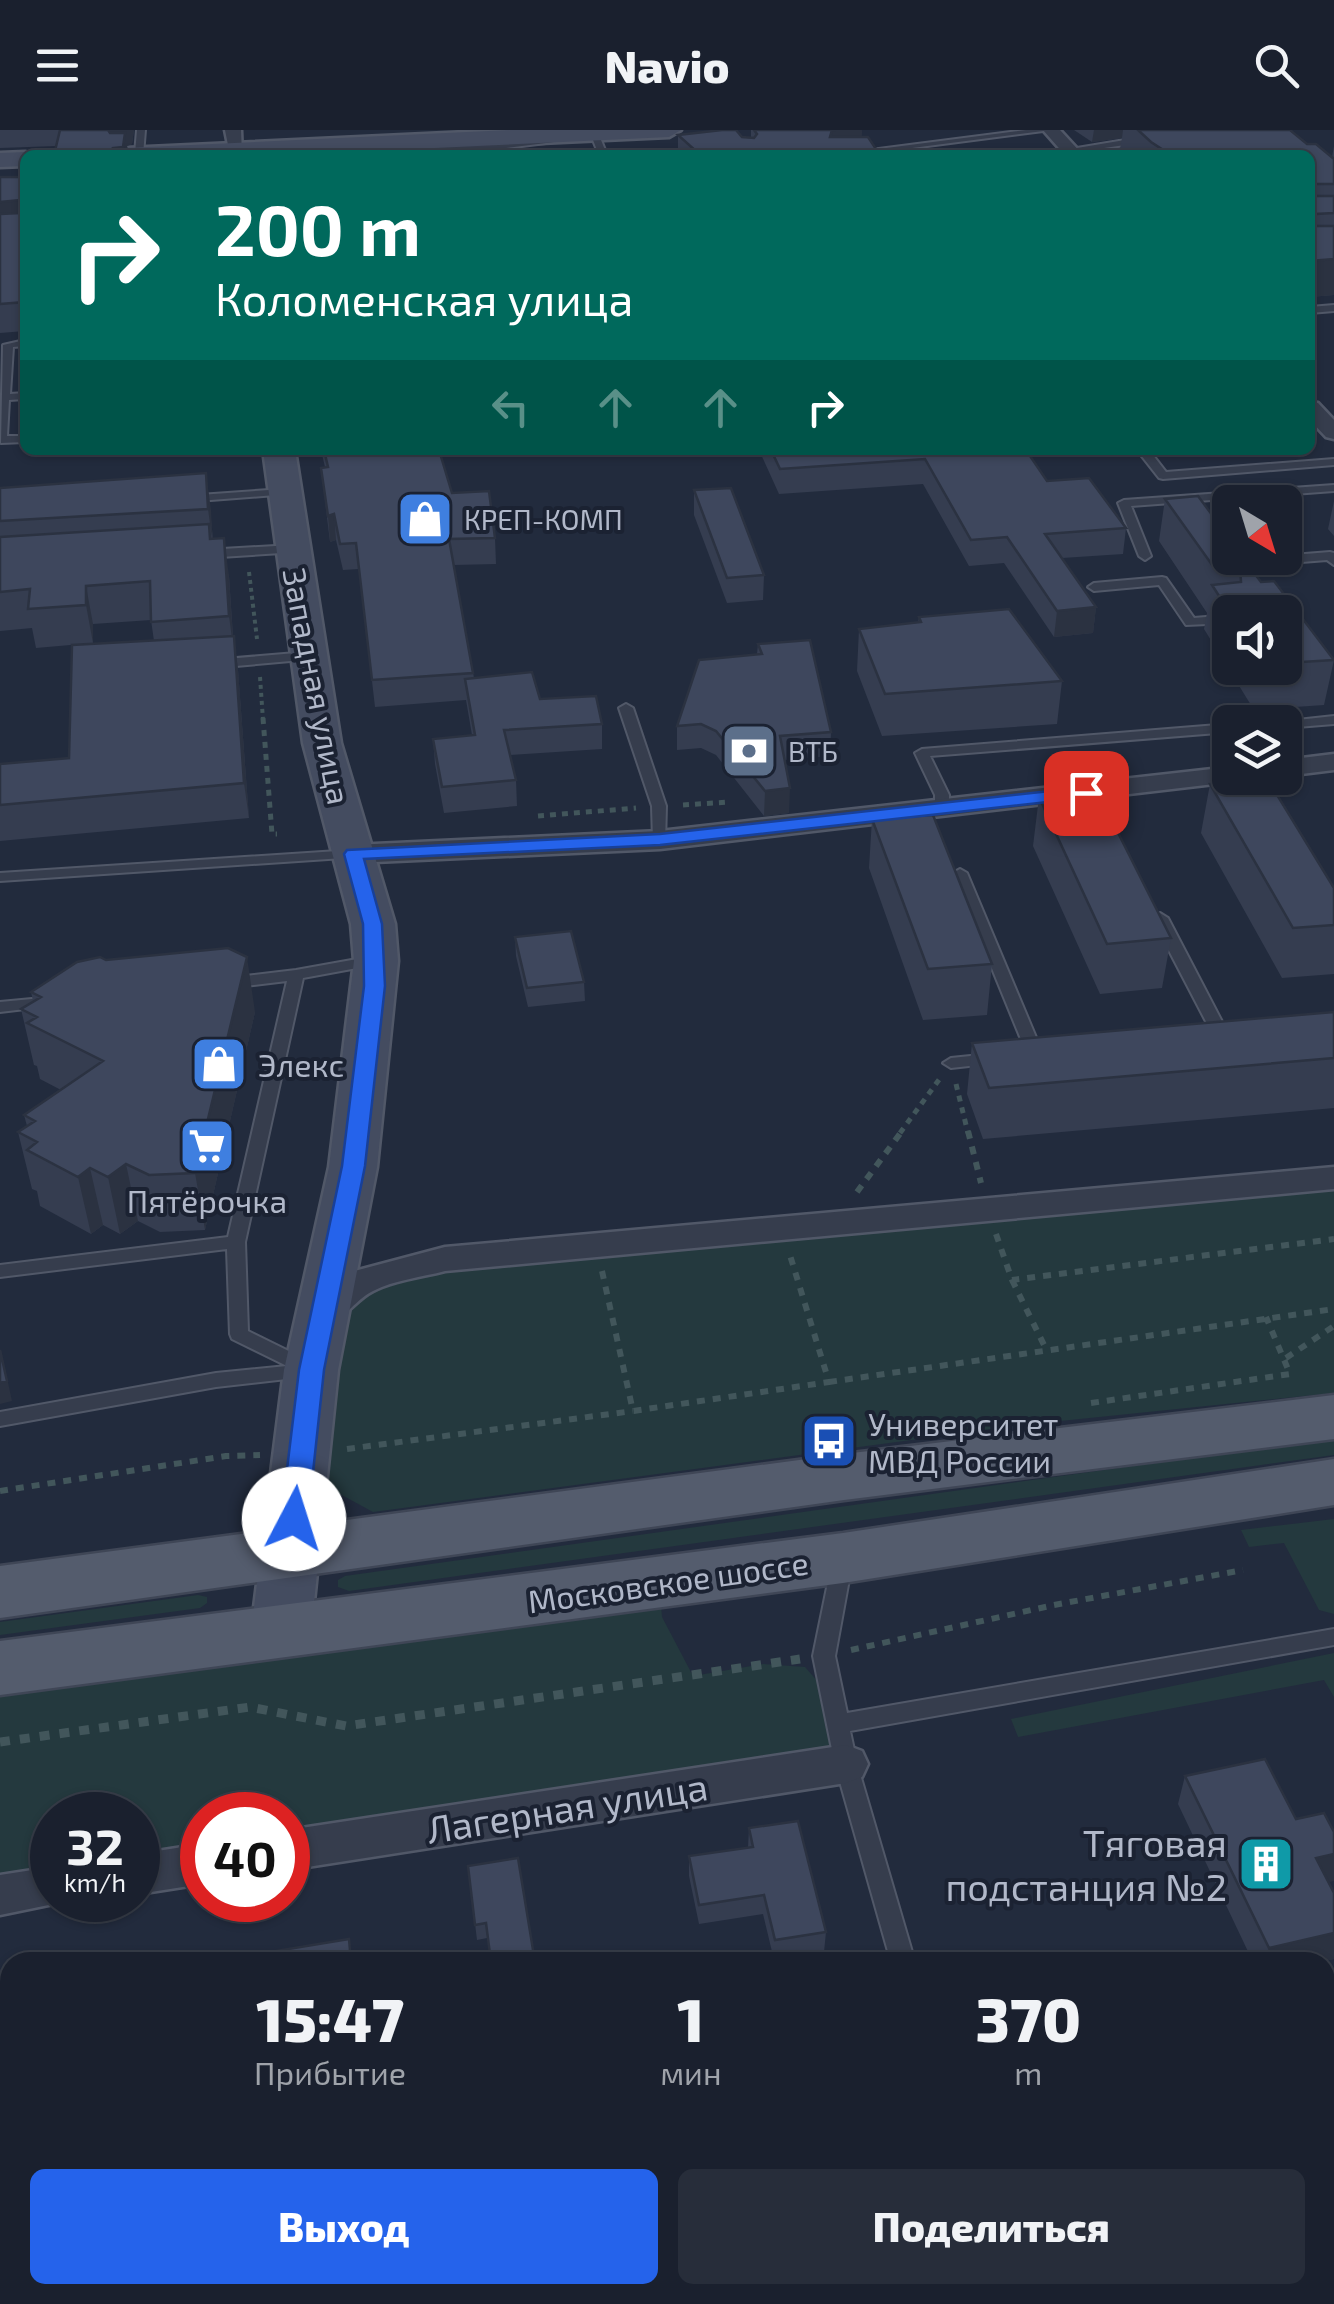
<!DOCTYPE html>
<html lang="ru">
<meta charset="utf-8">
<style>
:root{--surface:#1a202e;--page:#272d3a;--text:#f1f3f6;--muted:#9fa3aa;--line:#383e4a;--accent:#2563eb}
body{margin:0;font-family:"Exo 2",sans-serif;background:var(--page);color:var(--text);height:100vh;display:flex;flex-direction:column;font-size:38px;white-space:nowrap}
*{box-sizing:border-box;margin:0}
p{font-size:32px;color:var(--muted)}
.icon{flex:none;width:55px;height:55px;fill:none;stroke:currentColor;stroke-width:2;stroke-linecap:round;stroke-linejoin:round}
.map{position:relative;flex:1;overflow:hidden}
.details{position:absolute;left:0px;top:1822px;width:1335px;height:352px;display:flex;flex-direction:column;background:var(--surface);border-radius:30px 30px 0 0;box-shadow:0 2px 8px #0004,0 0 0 2px var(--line)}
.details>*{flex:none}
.banner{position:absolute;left:20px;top:20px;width:1295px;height:305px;border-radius:15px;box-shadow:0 2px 8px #0004,0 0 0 2px var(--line);background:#00695c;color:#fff;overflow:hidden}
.needle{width:65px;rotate:142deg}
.tools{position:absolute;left:1212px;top:355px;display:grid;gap:20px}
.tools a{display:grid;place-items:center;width:90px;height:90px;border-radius:15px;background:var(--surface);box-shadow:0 2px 8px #0004,0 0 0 2px var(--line);font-size:50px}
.speed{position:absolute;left:30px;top:1662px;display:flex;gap:20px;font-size:50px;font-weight:700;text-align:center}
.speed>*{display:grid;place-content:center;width:130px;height:130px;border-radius:50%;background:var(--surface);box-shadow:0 2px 8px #0004,0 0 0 2px var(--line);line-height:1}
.speed small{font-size:25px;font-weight:400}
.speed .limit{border:15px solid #d22;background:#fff;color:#111}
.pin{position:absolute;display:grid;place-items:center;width:85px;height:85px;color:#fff;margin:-42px;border-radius:20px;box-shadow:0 5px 15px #0006}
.me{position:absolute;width:110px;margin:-55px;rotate:5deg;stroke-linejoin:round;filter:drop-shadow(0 0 8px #0008)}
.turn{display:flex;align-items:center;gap:35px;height:210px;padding:0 30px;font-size:45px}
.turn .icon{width:130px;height:130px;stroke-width:2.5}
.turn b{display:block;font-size:70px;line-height:85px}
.lanes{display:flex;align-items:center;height:95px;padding:0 30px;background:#0003;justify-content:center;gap:50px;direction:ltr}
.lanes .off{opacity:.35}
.eta{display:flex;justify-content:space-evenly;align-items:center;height:170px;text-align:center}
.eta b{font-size:60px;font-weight:800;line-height:70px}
.primary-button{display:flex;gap:20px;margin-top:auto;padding:20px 30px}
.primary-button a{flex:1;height:115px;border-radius:15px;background:var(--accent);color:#fff;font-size:40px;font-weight:800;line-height:115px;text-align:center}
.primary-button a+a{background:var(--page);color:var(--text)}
header{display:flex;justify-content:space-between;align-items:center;height:130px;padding:0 30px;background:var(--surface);font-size:45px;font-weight:800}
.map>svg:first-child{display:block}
.green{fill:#24393e}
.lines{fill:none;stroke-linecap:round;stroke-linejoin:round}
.lane-casing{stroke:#515868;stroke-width:4}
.street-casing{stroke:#515868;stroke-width:5}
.secondary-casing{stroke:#515868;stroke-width:5}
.primary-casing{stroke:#3f4656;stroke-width:5}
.path-far3{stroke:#42565b;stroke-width:4;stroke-dasharray:4 4;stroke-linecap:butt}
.path-far2{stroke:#42565b;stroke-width:5;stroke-dasharray:6 6;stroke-linecap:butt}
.path-far1{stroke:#42565b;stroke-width:6;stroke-dasharray:8 8;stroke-linecap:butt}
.path{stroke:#42565b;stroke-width:9;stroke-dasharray:10 10;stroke-linecap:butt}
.lane{fill:#363d4d;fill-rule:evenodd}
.street{fill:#363d4d;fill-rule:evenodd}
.secondary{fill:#444c60;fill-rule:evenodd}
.primary{fill:#545c6d;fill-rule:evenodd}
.wall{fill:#353d50;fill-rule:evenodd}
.shaded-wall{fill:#2b3241}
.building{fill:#3e475d;stroke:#2b3241;stroke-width:2.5}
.route{fill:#2563eb;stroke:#184099;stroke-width:2.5}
.labels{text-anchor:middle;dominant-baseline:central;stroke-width:8;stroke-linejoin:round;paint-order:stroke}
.far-poi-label{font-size:28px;fill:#b1b8c9;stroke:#1b2232;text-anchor:start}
.street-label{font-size:32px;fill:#b1b8c9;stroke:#1b2232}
.poi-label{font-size:32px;fill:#b1b8c9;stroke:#1b2232;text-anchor:start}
.near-street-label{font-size:38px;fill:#b1b8c9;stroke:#1b2232}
.near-poi-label{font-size:38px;fill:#b1b8c9;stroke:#1b2232;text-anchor:end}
</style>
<header><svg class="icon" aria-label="menu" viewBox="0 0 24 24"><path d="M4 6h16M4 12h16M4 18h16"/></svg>Navio<svg class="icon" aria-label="search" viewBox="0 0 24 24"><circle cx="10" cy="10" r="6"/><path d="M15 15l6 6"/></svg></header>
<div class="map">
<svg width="1334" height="2174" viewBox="0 0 1334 2174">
<rect width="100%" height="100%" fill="#222b3d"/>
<!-- green -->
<path class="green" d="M1334 1060V1263L1031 1294 373 1382 327 1357 336 1194 359 1165 450 1139 783 1104Z
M1334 1308V1325L349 1461 338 1457V1450L345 1446Z
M1334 1389V1484L1319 1480 1284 1413 1249 1417 1241 1400Z
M659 1453 662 1487 693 1546 763 1534 805 1537 833 1569 846 1634 288 1720V1685H202V1734L138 1744V1685H52V1757L0 1765V1543Z
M198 1465 207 1467V1473L200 1478 0 1505V1492Z
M1334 1523V1567L1324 1550 1018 1607 1011 1589Z"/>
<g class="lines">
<!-- lane casing -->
<g class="lane-casing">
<path id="lane" d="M137 0H145L143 25 135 24Z
M1026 0H1051L858 25H832Z
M595 2 599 5 607 25H599L591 5Z
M559 6 562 11 481 21 421 19 417 16 421 13 481 15Z
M1143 7 1146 12 1069 23 1065 20Z
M1334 175V181L1310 183V177Z
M25 210V216L13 217 10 264 25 263V269L9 270 7 306H25V312L1 313 3 215Z
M1137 320H1149L1166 342 1334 329V335L1163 349 1159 348Z
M1334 355V361L1131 376 1151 426 1145 430 1139 426 1118 373 1124 370Z
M284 359 288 360V364L185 372 179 369 185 366Z
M293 415 297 416V422L205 428 199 424 205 420Z
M1330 422 1334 423V435L1327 430 1228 438 1222 434 1228 430Z
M1162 447 1166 448 1194 488 1230 485V493L1186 495 1159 455 1094 461 1088 457 1094 453Z
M308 522 313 523V529L213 538 207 534 213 530Z
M626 574 633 578 666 676 665 713H655L653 710 652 676 619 578Z
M1334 586V594L1285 598V592H1279Z
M1230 594V602L930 626 949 665V680L942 684 935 680V665L915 623 922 619Z
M353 720 358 721V727L0 751V743Z
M960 739 967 743 1043 924 1041 928H1029L1027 924 953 743Z
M1160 783 1168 788 1229 905 1227 908 1221 910 1213 905 1152 788Z
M374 826 379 828 382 831 379 834 303 848 245 1112 248 1201 313 1233 315 1241 313 1246 216 1257 0 1296V1282L216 1243 287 1236 232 1209 230 1204 227 1119 0 1147V1135L228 1107 287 851 228 858 220 853 228 848 296 840Z
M53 867 61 872 59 875 0 882V872Z
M990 924 998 929 996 933 951 938 943 933 951 928Z
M842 1425 849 1427 852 1433 835 1526 847 1583 1334 1499V1515L850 1601 857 1634 915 1832H891L835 1634 813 1526 832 1433 835 1427Z
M1334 1933V1957L1325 1959V1935Z
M981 2165H1007L1009 2174H983Z"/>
</g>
<!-- street casing -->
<g class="street-casing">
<path id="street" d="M225 0H241L242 25H230Z
M1043 0H1060L1083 25H1065Z
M1310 272 1318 273 1334 290V309L1326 307 1310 290Z
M1334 624V640L1285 646V630Z
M1230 637V648H1242L1240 651 660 719 353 733 343 730 339 724 343 718 353 715 660 701Z
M1334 1037V1059L445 1141C423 1147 394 1150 373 1161 349 1173 342 1200 311 1191L306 1182 347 1143 445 1117Z
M846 1615 862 1621 868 1634 862 1647 846 1653 288 1740V1700Z
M202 1714V1754L138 1764V1724Z
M52 1737V1770L68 1771 0 1785V1745Z"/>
</g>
<!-- secondary casing -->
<g class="secondary-casing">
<path id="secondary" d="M511 0H681L669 7 286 25H114L126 18Z
M25 22 35 25H25V36L0 37V23Z
M263 320H295L341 613 395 794 398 831 377 1037 338 1240 311 1501 302 1518 281 1525 260 1518 251 1501 284 1240 329 1037 354 831 351 794 303 613Z"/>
</g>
<!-- primary casing -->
<g class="primary-casing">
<path id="primary" d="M1334 1265V1309L844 1370 0 1488V1436L844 1324Z
M1334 1329V1375L843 1453 0 1565V1511L843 1403Z"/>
</g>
<!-- path-far3 -->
<path class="path-far3" d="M249 442 257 509
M260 547 263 590"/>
<!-- path-far2 -->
<path class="path-far2" d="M263 588 272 704H277
M683 675 730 672
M538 686 636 678
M956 954 968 1003
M900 1003 941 947"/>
<!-- path-far1 -->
<path class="path-far1" d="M968 1001 981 1053
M857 1062 902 1001
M996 1104 1012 1150 1334 1109
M602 1141 633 1281 829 1252 789 1122
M1012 1150 1046 1219
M1286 1228 1334 1196
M829 1252 1334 1179
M1091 1273 1290 1244 1266 1187
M347 1319 633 1281
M0 1361 226 1326 260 1325
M851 1520 1054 1475 1243 1440"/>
<!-- path -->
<path class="path" d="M0 1612 250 1577 346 1596 800 1529"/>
<!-- lane -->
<use href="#lane" class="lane"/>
<!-- street -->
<use href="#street" class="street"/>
<!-- secondary -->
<use href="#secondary" class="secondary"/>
<!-- primary -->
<use href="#primary" class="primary"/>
</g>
<!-- wall -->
<path class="wall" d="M0 0H134L132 14 127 16 129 25H54L57 16 0 18Z
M751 0H862L861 7 880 25H678V5L751 8Z
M1074 0H1290L1307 14 1332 27 1334 16V165L1310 167V25H1126L1120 19 1122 8 1092 12Z
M25 43V201L0 203V47H21Z
M99 320H152L153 323 100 327Z
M321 320H439L452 363 495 408 496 434 454 435 474 548 540 569 602 594V619L510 625 516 650 517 676 444 683 435 634 433 609 472 605 466 570 375 577 359 439 343 440 336 410 330 412 321 338 325 337Z
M759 320H1026L1047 351 1126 398 1123 424 1062 428 1096 477 1093 503 1054 507 1004 433 969 436 923 354 779 364Z
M206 343 213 409 229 446 233 506 238 540 249 688 0 711V634L69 628 154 511 151 490 93 494V513L36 518 32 498 0 501V358Z
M694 360 764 445 763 470 727 473 694 385Z
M1165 369 1261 452 1334 530 1324 575 1254 580 1204 499 1207 483 1159 411ZM1230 482H1285V538H1230Z
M1334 371V406L1328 399Z
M919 487 1062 551 1057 594 882 606 857 541 859 499 918 493Z
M758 514 831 602 830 626 785 630 789 683 764 686 716 625 701 618 677 620V596L757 524Z
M1210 654 1334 758V844L1282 848 1201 703Z
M1039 667 1171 808 1162 858 1100 864 1033 716Z
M872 689 992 834 987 885 923 890 869 738Z
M515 807 584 852 585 871 528 877 516 826Z
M31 862 255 882 205 1100 160 1102 138 1091 120 1104 103 1095 91 1104 40 1076 37 1061 32 1059 18 1002 27 996 24 985 61 960 40 949 37 936 34 935 21 879 33 871Z
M1334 882V978L983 1009 967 964 972 913Z
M1185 1646 1328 1752 1334 1829 1318 1832H1253L1178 1674Z
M749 1698 826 1802 824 1822 774 1830 763 1784 699 1794 689 1746V1726L748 1718Z
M518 1728 487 1808 477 1810 468 1736Z
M1334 2036V2174H1169L1166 2165H1325Z"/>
<!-- shaded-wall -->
<path class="shaded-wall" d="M107 0H134L132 14 127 16 129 25H124L123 17 113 18 114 25Z
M832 0H862L861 18 830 7Z
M1094 0H1123L1122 8 1092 12Z
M20 70 25 97 0 99V72Z
M1334 129V165L1310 167V131Z
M206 343 211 380 213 416 208 379Z
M334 384 336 410 330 412 328 386Z
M224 408 229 446 234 524 229 486Z
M86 456 93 494V513L86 475Z
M1096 477 1093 503 1054 507 1057 481Z
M234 506 238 540 249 688 244 653Z
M790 658 789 683 764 686 765 661Z
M247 827 255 882 205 1100 195 1043Z
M126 1034 138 1091 120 1104 108 1047Z
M90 1038 103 1095 91 1104 78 1047Z
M1 1220 12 1271 0 1274V1253Z
M1334 1724V1751L1307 1757 1316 1728Z
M1334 1803V1829L1318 1832H1264L1269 1818Z
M33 2165H41V2174H33Z
M267 2165H270L271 2174H250Z"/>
<!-- building -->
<path class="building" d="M60 0H108L110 3H125L123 17 113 18 114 25H54Z
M722 0H736L742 7 754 8 757 4 754 0H836H832L830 7H868L880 25H686L696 21 678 5Z
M1138 0H1290L1307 14H1316L1334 29V54H1316L1314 66H1334V83L1316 84 1314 96H1334V129L1310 131V25H1171L1151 12Z
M592 20 594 25H456Z
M25 43V172L0 174V84L20 83 24 74 20 70 0 72V47H21Z
M324 320H439L452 363 489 361 495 408 449 409 473 543 372 550 356 413 340 414 334 384 328 386 321 338 328 337Z
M771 320H1026L1047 351 1089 348 1126 398 1045 404 1096 477 1057 481 1007 407 971 410 925 329 780 339Z
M206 343 208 379 0 391V358Z
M731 358 764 445 727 448 694 360Z
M1198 366 1230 409V428H1243L1261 452 1274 451 1334 530 1285 533V482L1230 483 1212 455 1241 452 1240 438 1215 439 1165 369Z
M209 394 210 409 224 408 229 486 151 492 150 451 86 456V475L28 479 30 459 0 462V407Z
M1009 479 1062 551 885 564 859 499 921 492 919 487Z
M234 506 244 653 0 675V634L69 628 72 515Z
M810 510 831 602 780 606 790 658 765 661 716 601 701 594 677 596 699 530 762 524 758 514Z
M532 542 540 569 596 566 602 594 504 600 516 650 442 657 433 609 475 605 465 549Z
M1268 650 1334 758V795L1293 798 1210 654Z
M1098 663 1171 808 1107 814 1039 667Z
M933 685 992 834 928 839 872 689Z
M571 801 584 852 527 858 515 807Z
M228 818 247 827 195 1043 149 1045 126 1034 108 1047 90 1038 78 1047 27 1020 37 1012 18 1002 35 991 24 985 103 931 27 893 37 887 21 879 41 867 31 862 77 832 100 827 106 830Z
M1334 882V928L989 958 972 913Z
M0 1220 7 1251 0 1253Z
M1265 1629 1296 1689 1324 1683 1334 1702V1724L1316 1728 1334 1763V1803L1269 1818 1185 1646Z
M798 1691 826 1802 775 1810 764 1765 699 1775 689 1726 753 1717 749 1698Z
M518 1728 535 1832H491L486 1793 475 1795 468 1736Z
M349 1809 351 1832H264V1823Z
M1334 2036V2098L1329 2099 1334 2112V2174H1199L1196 2165H1325V2038Z
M10 2130V2165H33V2174H0V2131Z
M163 2165H267L268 2170 250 2174H163Z
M841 2165H888L890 2174H817L816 2169Z"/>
<!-- route -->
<path class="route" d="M1086 657 1093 659V667L660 715 364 729 382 794 385 856 365 1036 324 1240 308 1389 304 1396H285L281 1389 299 1240 342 1036 364 856 363 794 344 724 347 720 660 704Z"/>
<!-- icons -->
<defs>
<g id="shop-square" transform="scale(2.875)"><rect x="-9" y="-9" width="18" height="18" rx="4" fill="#3f7fe0" stroke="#1b2232"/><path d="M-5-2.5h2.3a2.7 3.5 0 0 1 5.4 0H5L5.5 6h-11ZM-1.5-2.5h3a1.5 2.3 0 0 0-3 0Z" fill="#fff"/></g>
<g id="bank-square" transform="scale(2.875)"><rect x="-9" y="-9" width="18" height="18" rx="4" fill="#5c6f8a" stroke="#1b2232"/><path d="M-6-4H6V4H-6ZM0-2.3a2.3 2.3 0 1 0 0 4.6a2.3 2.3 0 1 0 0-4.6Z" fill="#fff"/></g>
<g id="supermarket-square" transform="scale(2.875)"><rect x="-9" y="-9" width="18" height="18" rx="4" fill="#3f7fe0" stroke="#1b2232"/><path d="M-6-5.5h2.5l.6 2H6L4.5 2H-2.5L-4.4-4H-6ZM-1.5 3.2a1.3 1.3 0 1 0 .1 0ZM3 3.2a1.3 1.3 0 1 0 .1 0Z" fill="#fff"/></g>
<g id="bus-square" transform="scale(2.875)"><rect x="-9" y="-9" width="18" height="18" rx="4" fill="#1a4fb4" stroke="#1b2232"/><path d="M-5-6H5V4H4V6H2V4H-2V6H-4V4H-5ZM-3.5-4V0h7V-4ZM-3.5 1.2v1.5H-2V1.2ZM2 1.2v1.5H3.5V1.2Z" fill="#fff"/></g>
<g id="building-square" transform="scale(2.875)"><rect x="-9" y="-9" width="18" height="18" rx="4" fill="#0f9aa8" stroke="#1b2232"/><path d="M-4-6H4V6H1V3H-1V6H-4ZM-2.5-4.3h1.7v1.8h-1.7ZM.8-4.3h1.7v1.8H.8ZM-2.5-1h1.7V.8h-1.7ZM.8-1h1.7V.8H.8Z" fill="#fff"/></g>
</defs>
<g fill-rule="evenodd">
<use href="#shop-square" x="425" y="389"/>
<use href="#bank-square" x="749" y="621"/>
<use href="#shop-square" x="219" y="934"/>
<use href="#supermarket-square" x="207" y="1016"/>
<use href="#bus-square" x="829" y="1311"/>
<use href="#building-square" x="1266" y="1734"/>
</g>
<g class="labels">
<!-- far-poi labels -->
<g class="far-poi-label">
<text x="464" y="389">КРЕП-КОМП</text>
<text x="788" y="621">ВТБ</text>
</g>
<!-- street labels -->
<g class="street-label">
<text transform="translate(318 556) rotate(79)">Западная улица</text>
<text transform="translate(668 1451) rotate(-8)">Московское шоссе</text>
</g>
<!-- poi labels -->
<g class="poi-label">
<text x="258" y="934">Элекс</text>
<text x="207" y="1070" text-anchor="middle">Пятёрочка</text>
<text x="868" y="1293">Университет<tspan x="868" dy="37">МВД России</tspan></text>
</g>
<!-- near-street labels -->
<g class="near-street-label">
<text transform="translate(567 1677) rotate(-9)">Лагерная улица</text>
</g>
<!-- near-poi labels -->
<g class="near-poi-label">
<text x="1227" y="1712">Тяговая<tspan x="1227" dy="44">подстанция №2</tspan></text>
</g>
</g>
</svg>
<div class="tools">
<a><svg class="needle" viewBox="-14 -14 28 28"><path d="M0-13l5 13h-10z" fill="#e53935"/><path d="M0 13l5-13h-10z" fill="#9fa3aa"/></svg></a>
<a><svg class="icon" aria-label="sound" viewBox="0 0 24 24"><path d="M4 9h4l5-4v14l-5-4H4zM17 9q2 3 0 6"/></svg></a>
<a><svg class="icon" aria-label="layers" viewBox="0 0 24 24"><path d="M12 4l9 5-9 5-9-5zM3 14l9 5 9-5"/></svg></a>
</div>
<div class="speed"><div>32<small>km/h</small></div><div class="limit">40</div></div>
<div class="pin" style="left:1086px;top:663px;background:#d93025"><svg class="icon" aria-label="arrive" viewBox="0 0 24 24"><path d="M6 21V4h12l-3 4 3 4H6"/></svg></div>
<svg class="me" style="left:294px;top:1389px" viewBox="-20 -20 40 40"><circle r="19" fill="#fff"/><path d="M0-13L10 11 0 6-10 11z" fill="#2563eb"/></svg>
<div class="banner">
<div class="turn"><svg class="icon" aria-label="right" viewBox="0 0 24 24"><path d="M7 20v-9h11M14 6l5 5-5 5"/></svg><div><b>200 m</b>Коломенская улица</div></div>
<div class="lanes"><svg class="icon off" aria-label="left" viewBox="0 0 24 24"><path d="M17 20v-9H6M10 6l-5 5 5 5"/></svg><svg class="icon off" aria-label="ahead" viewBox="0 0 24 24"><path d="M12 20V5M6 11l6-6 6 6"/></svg><svg class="icon off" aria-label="ahead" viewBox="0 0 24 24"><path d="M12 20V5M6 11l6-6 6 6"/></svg><svg class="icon" aria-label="right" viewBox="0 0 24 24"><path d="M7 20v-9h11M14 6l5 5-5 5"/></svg></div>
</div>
<section class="details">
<div class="eta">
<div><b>15:47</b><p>Прибытие</p></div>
<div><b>1</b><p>мин</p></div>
<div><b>370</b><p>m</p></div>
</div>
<div class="primary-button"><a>Выход</a><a>Поделиться</a></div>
</section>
</div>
